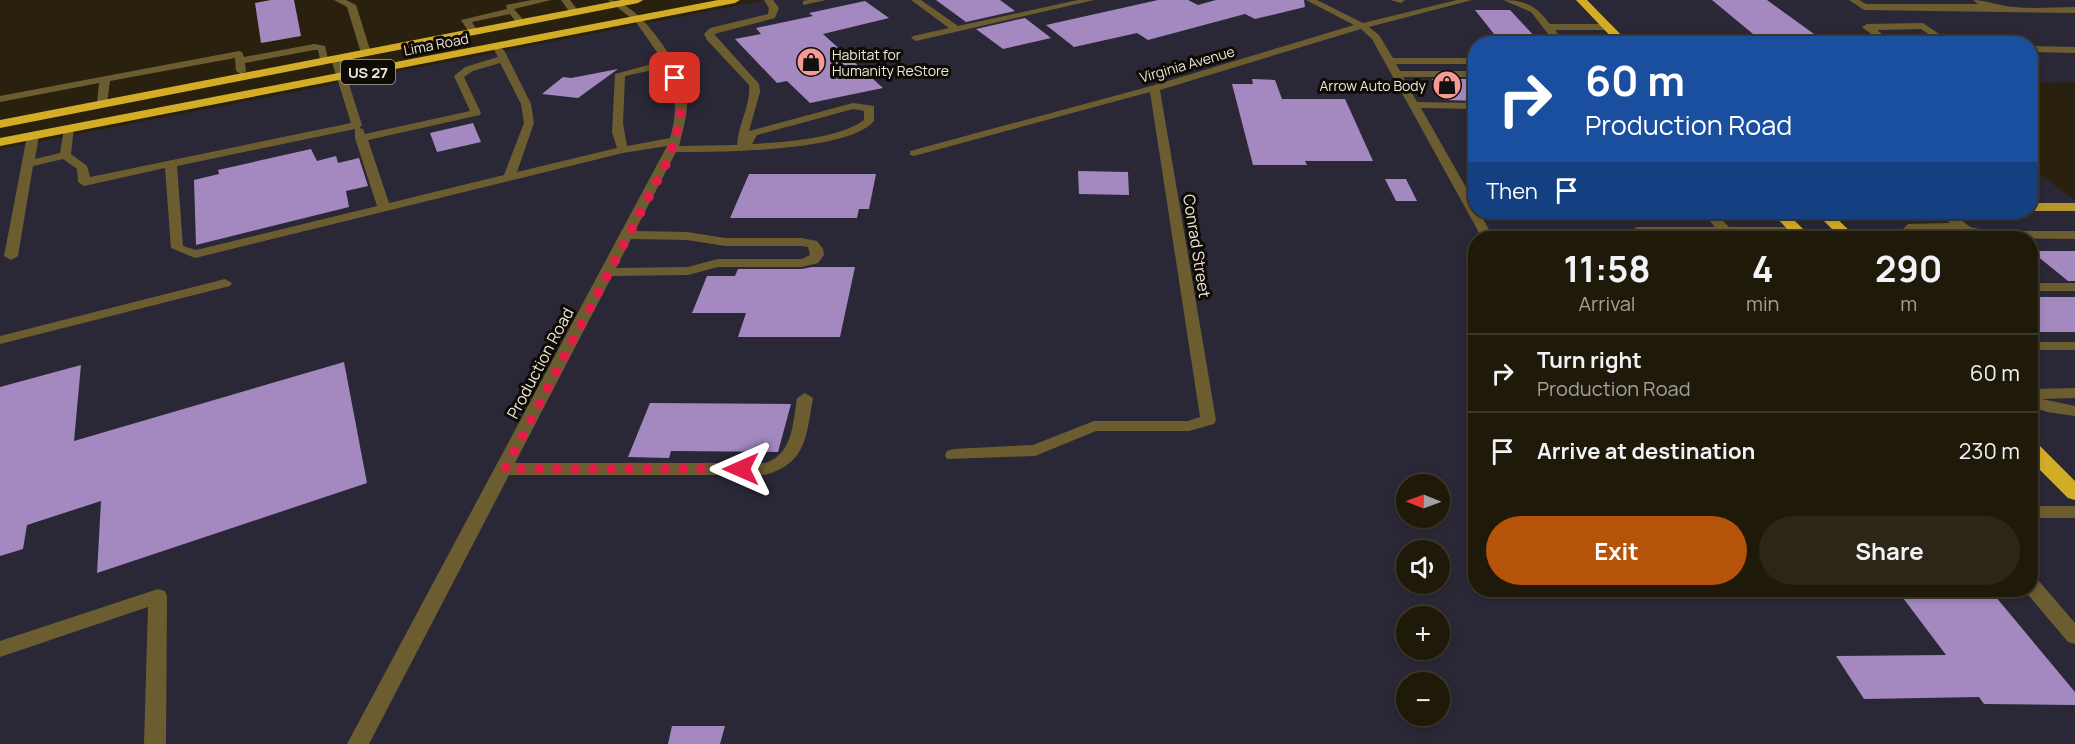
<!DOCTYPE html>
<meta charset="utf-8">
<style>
:root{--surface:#1f190a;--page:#2c2618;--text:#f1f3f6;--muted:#a1a09c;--line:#3c382b;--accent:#b45309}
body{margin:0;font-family:Manrope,sans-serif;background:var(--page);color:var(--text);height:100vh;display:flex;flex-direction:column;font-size:22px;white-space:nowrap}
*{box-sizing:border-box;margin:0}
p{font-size:20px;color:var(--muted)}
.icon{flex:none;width:33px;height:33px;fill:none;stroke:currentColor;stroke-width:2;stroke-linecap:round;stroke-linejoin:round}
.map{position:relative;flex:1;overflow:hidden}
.details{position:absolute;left:1468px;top:231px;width:570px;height:366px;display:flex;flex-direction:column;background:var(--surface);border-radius:24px;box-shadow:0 3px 9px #0003,0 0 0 2px var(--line)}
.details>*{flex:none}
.top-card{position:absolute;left:1468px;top:36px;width:570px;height:183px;border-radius:24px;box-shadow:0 3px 9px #0003,0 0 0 2px var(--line);background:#1a4fa0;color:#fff;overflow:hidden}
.needle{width:39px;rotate:271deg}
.fabs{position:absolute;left:1396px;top:474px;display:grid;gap:12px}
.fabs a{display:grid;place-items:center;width:54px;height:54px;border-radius:50%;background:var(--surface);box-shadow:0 3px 9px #0003,0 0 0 2px var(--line);font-size:30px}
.pin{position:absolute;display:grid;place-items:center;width:51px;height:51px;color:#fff;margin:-26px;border-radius:12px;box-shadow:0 3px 9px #0006}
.me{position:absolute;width:66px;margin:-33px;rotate:270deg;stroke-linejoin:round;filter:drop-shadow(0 0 4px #0008)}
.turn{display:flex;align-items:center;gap:21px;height:126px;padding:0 18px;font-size:27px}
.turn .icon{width:78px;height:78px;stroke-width:2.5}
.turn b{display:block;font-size:42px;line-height:51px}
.then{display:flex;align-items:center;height:57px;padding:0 18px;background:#0003;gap:12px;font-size:22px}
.eta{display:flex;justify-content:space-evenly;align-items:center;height:102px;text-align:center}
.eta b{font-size:36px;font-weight:700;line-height:42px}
.primary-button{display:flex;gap:12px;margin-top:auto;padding:12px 18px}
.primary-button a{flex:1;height:69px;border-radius:36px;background:var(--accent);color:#fff;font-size:24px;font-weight:700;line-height:69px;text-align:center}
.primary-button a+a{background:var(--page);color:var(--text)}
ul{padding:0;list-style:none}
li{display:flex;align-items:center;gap:18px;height:78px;padding:0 18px;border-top:2px solid var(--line)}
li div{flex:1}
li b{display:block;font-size:22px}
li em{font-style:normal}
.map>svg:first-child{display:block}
.commercial{fill:#2a2737;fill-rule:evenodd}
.building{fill:#a489c0}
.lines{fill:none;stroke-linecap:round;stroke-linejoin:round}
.minor{fill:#6c5d30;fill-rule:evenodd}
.major{fill:#b6962e;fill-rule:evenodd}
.highway{fill:#d4ad27;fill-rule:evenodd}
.route{stroke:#e11d48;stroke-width:10;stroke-dasharray:0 18}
.labels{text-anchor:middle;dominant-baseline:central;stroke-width:6;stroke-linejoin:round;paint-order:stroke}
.far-street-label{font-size:14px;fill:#ede8dc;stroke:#0f0b04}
.far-poi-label{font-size:14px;fill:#ede8dc;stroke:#0f0b04;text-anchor:start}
.shield{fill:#0f0b04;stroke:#aaa69b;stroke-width:1.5}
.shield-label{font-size:15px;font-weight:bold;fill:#ede8dc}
.street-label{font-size:16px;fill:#ede8dc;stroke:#0f0b04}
</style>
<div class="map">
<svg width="2075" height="744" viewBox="0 0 2075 744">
<rect width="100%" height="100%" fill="#29210e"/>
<!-- commercial -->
<path class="commercial" d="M765 0H2075V82L2031 83V44H1476V212H2031V168L2075 200V744H0V149ZM1476 238H2031V590H1476ZM1407 484H1440V518H1407ZM1407 550H1440V584H1407ZM1407 616H1440V650H1407ZM1407 682H1440V716H1407Z"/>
<!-- building -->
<path class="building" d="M271 0H294L301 36 261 43 255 3Z
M936 0H1000L1015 11 966 22Z
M1158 0H1188L1198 5 1216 0H1304L1305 7 1255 19 1245 14 1148 40 1137 33 1074 47 1046 25Z
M1712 0H1767L1814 34H1753Z
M865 1 889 18 823 34 883 88 810 103 787 81 777 83 735 39 761 34 756 28 813 16 809 13Z
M1475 10H1510L1537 39H1529L1533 44H1502Z
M1025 18 1051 38 1003 49 976 29Z
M618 69 578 98 542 94 563 77 571 78Z
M1252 79 1275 80 1282 99H1345L1373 161H1305L1307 165H1253L1232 84H1253Z
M1432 79H1476V101L1445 100Z
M473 123 481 142 437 152 430 133Z
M311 149 317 161 336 156 338 163 359 158 368 186 346 191 349 207 196 245 194 180 219 174 218 170Z
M1078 171 1128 172 1129 195 1079 194Z
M749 174H876L869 209H859L857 218H730Z
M1385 179H1406L1417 201H1396Z
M2031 251H2075V281H2068Z
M812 267H855L840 337H738L746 313H692L707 276H735L738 269H802Z
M2031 297H2075V332H2031Z
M344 362 367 483 97 573 101 501 27 525 23 549 0 556V387L81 365 74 441Z
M650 403 791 404 778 452 671 451 669 458 628 457Z
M1897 590H1990L2075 692V705L1984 704 1979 697 1864 699 1836 656 1946 655Z
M672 726H725L720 744H668Z"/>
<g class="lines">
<!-- minor -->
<path class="minor" d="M334 0H346L356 5 371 53 369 55 361 53 347 7Z
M532 0H551L514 9 526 23 524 25H518L510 14 472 22 478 32 473 35 470 34 461 20 507 9 506 5Z
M561 0H570L579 12 577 14H571Z
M608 0C638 0 679 63 686 91 690 107 683 130 679 146L737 145C738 125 751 105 749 85L707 40 704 34 710 28 768 14 769 8 764 0H773L779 8 775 18 714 34 759 84 760 92 749 131 853 103 874 106V121C848 152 717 152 676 152L635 231 687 232 725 238H801L817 241 823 249 824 255 818 263 802 267H718L688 275 612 276 515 463H765C793 455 793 422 797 398L805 393 813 398C806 436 807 463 765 475H509L369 744H347L667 146 623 153 195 258 171 248 165 168 84 186 78 182 77 169 63 159 33 166 18 256 11 260 4 256 27 136 33 133 39 136 35 159 60 153 64 129 66 127H74L71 154 87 166 90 177 351 123 331 59 336 56 341 59 362 125 359 128 363 129 365 134 470 111 454 76 465 67 498 57 494 50 499 47 504 50 531 104 534 123 517 172 617 148 612 132 615 74 663 61 636 22ZM500 63 521 104 524 123 504 175 389 203 368 140 480 115 481 113 464 77 473 71ZM666 67C676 93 678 111 670 138L627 146 623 123 625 76ZM853 109 864 111V120C839 139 783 142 752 144L757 135ZM355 129V138L377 206 196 250 183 246 177 166ZM631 239 687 240 725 246H801L808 247 810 255 802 259H718L688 267 616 268Z
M808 0H826L803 5V1Z
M911 0H921L958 26 1078 0H1094L916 41 911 38 913 36 949 28Z
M1306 0H1317L1363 23 1457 0H1472L1369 27 1379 35 1393 58H1476V64H1396L1400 71H1476V77H1403L1417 102 1476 103V109L1421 108 1476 205V212H1479L1494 238H1482L1372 39 1361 29 1160 90 1216 420 1214 424 1189 431H1096L1035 456 947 459 945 455 947 451 953 449 1033 445 1094 421H1188L1200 417 1150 92 914 156 910 155V151L1151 86 1354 25Z
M1390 0H1405L1401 3Z
M1503 0C1526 0 1536 6 1550 24H1608L1613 27 1608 30H1555L1565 44H1556L1531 12Z
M1849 0H1859L1866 4H1978L1973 0C1986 0 1999 6 2014 7 2034 9 2055 7 2075 7V13L1864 10Z
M1923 23 1954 44H1943L1921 29 1877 30 1895 44H1884L1862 27 1867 24Z
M1624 40 1701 41 1705 44 1619 43Z
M314 44 325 46 329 63H321L318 50H314L245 63 246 71 241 74 236 71 235 58 110 81 107 104 102 107 97 104 99 83 0 102V96L239 51 242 52 244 57Z
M2031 46 2075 47V53L2031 52Z
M1702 212H1714L1729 227H1797L1803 231 1797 235H1637L1631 231 1637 227H1715Z
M1938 212H1951L1970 227 1988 231H2075V239L1987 238 1955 231H1916L1918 238H1906L1903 229 1908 224 1950 223Z
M225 279 232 283 230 286 0 344V336Z
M2031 283H2075V291H2031Z
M2031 342H2075V350H2031Z
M2075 388V398L2042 399 2075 406V416L2047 412 2031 406V389Z
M2031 506H2075V518H2031Z
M2031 578 2038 580 2075 623V644L2068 642 2024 590H2031Z
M158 589 165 591 167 596 166 744H144L148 607 0 657V641Z"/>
<!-- major -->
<path class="major" d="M2031 203H2075V211H2031Z"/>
<!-- highway -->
<path class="highway" d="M621 0H643L638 3 0 128V120Z
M718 0H740L735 3 0 146V138Z
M1576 0H1587L1630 44H1618Z
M1771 212H1786L1812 238H1796Z
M1815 212H1830L1857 238H1841Z
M2031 442 2038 444 2075 481V500L2068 498 2031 461Z"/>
</g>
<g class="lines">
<!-- route -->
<path class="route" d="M675 78C687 105 677 137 666 164L505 469H741"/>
</g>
<!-- icons -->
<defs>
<g id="shop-disc" transform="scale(1.5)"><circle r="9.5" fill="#f59b96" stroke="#0f0b04"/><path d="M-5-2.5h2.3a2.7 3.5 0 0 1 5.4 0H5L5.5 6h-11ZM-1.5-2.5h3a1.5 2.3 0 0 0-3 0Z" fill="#111"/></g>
</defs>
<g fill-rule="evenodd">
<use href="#shop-disc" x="811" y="62"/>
<use href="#shop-disc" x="1447" y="85"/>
</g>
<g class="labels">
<!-- far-street labels -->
<g class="far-street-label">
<text transform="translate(436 44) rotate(-11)">Lima Road</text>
<text transform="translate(1187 64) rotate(-16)">Virginia Avenue</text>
</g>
<!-- far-poi labels -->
<g class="far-poi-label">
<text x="832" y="54">Habitat for<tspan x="832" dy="16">Humanity ReStore</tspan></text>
<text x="1426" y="85" text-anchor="end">Arrow Auto Body</text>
</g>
<!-- shield labels -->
<rect class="shield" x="341" y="60" width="54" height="24" rx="4.5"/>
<g class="shield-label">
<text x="368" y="72">US 27</text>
</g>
<!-- street labels -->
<g class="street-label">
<text transform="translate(1197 246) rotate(81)">Conrad Street</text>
<text transform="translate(540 363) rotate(-62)">Production Road</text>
</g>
</g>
</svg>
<div class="fabs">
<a><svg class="needle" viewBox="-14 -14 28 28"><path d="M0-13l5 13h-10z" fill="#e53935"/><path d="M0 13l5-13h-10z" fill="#a1a09c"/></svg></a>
<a><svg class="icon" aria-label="sound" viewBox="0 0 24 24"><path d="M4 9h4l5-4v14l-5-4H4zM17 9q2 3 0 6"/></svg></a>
<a>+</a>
<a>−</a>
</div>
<div class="pin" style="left:675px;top:78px;background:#d93025"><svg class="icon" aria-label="arrive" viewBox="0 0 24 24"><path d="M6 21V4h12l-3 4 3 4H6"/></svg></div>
<svg class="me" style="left:741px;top:469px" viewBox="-20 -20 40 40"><path d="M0-17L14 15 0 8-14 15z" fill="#e11d48" stroke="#fff" stroke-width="4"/></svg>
<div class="top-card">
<div class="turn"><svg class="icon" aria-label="right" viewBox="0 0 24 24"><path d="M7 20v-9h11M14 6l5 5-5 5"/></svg><div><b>60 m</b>Production Road</div></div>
<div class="then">Then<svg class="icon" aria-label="arrive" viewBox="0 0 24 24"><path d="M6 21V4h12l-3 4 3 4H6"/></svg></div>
</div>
<section class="details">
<div class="eta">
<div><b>11:58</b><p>Arrival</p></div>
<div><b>4</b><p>min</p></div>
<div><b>290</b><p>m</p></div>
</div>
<ul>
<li><svg class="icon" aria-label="right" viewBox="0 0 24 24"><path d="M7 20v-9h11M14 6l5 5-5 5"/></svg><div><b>Turn right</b><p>Production Road</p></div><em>60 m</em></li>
<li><svg class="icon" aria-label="arrive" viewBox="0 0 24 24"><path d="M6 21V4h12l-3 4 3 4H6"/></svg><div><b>Arrive at destination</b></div><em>230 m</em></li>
</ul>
<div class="primary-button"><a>Exit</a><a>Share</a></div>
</section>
</div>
